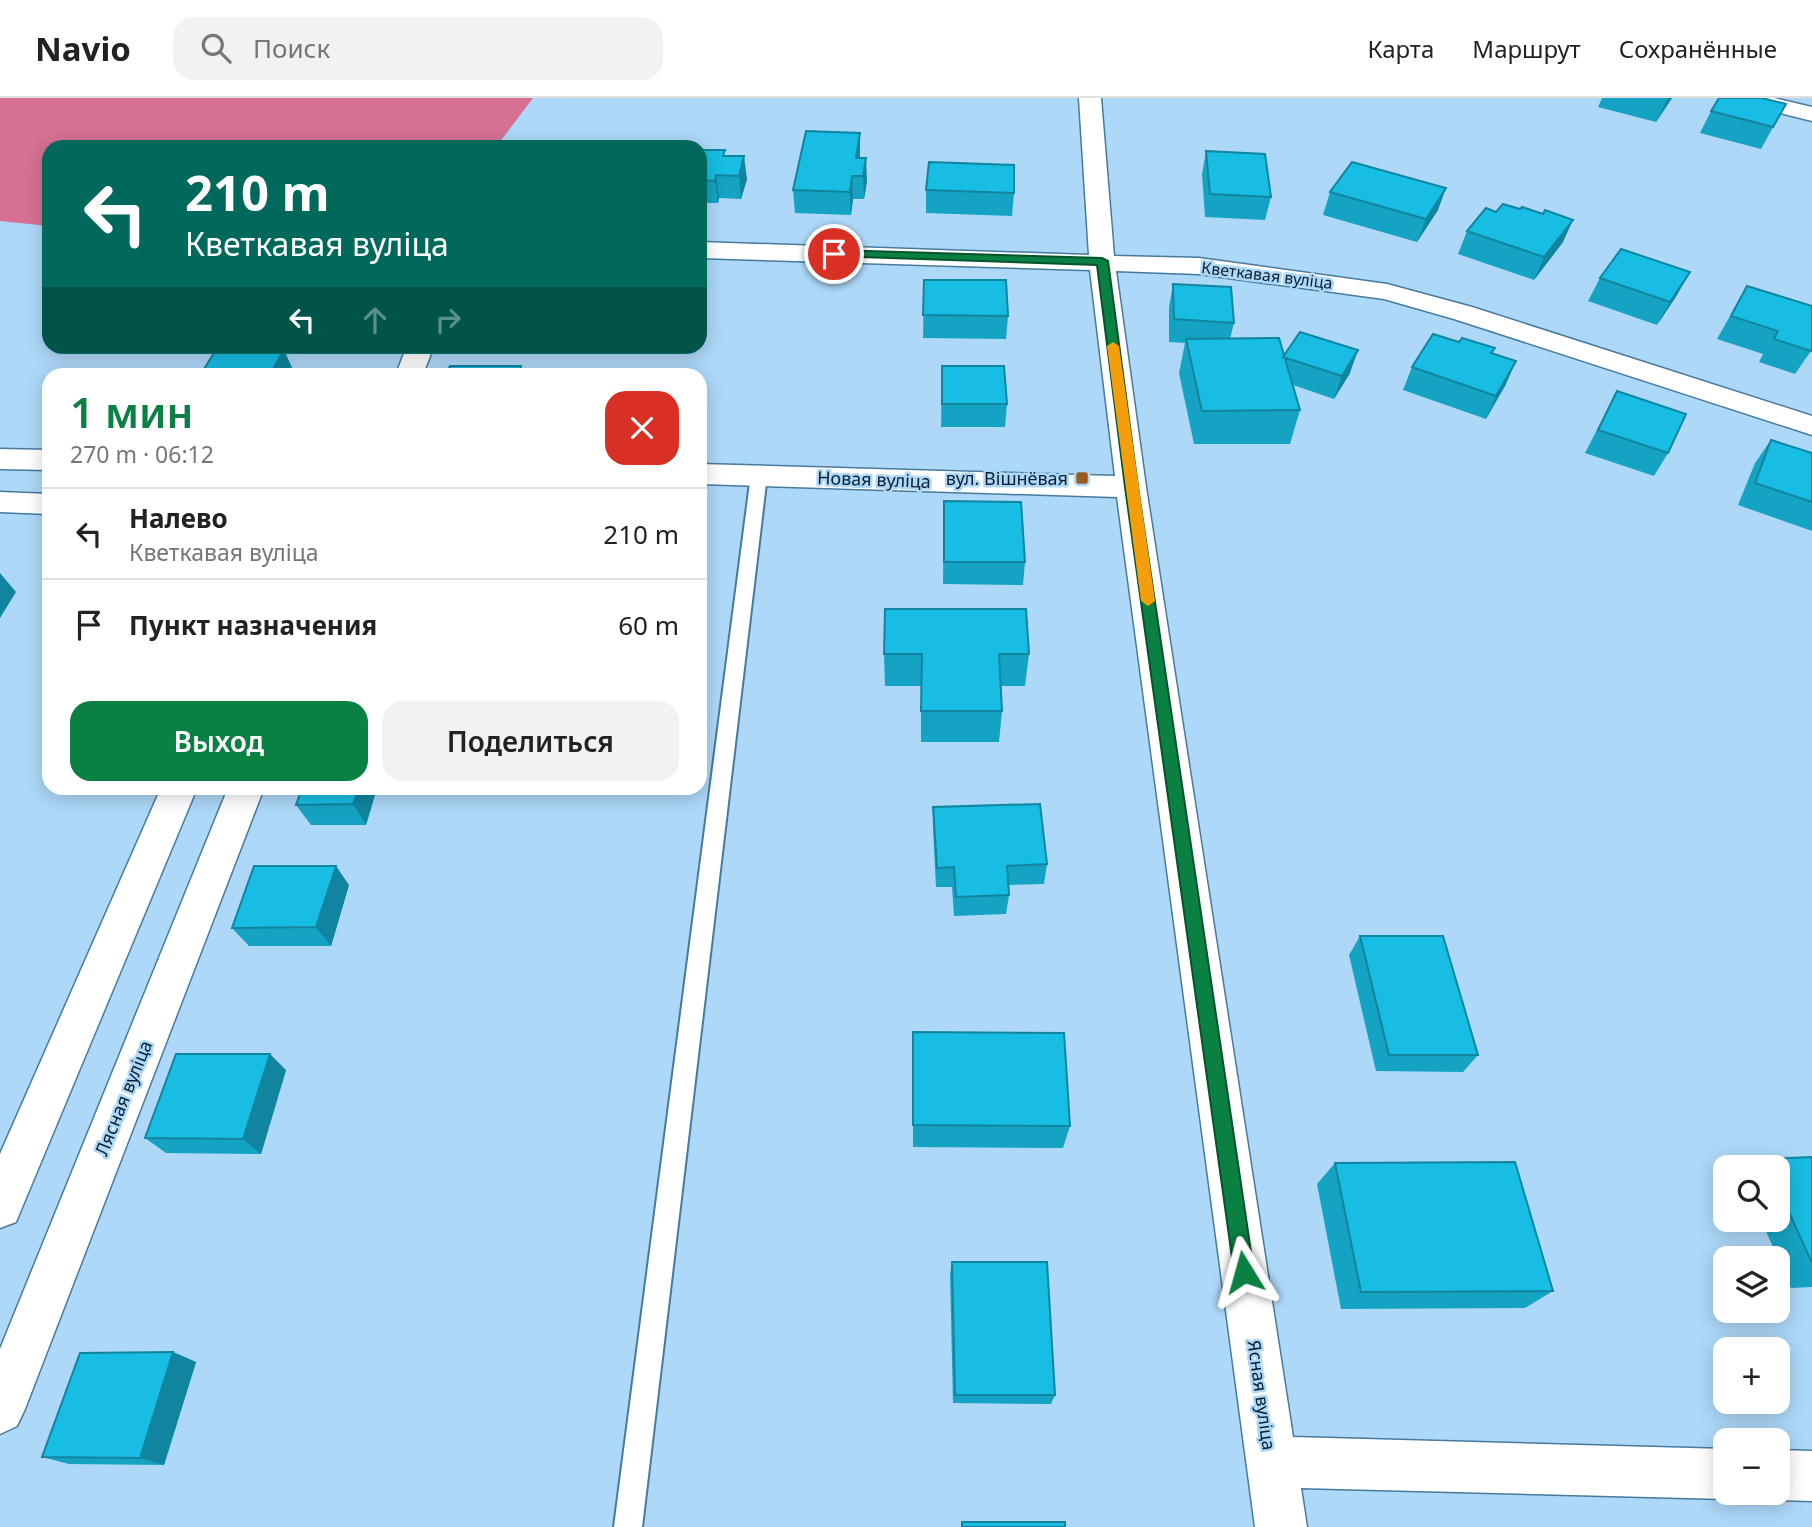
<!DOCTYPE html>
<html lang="ru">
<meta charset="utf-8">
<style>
:root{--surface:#fff;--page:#f2f2f2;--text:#222;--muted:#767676;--line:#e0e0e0;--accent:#0b8043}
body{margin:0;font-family:"Noto Sans",sans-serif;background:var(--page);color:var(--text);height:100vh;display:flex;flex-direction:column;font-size:26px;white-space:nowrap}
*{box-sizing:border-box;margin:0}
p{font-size:23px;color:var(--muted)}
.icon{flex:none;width:38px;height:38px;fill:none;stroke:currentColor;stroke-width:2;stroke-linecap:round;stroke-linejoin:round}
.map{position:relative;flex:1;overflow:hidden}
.drawer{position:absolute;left:42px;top:270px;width:665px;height:427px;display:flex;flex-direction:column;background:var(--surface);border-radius:21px;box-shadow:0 4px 18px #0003}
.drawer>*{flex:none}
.banner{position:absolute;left:42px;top:42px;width:665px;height:214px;border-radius:21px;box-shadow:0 4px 18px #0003;background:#00695c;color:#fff;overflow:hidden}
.buttons{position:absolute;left:1713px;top:1057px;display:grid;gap:14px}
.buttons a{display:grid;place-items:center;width:77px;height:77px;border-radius:14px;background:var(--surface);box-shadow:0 4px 18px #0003;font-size:35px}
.pin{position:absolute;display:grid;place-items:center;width:60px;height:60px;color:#fff;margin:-30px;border:4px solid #fff;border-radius:50%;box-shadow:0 2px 7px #0007}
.me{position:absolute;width:77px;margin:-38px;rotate:352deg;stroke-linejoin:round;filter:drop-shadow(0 0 5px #0008)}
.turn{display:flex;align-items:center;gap:24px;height:147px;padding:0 28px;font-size:32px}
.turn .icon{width:91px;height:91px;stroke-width:2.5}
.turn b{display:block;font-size:49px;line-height:60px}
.lanes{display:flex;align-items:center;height:66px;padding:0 28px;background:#0003;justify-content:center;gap:35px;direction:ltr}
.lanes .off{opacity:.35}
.round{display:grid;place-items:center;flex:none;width:74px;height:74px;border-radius:21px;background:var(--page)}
.head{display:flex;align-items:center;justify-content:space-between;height:119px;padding:0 28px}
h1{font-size:42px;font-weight:600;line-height:52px;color:var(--accent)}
.button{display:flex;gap:14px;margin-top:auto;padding:14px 28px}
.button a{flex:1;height:80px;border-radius:21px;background:var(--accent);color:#fff;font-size:28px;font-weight:600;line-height:80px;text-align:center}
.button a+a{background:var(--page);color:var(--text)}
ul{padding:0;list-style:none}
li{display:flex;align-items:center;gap:21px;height:91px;padding:0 28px;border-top:2px solid var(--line)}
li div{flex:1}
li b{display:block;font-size:26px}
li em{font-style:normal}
header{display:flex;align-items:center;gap:42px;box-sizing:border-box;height:98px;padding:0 35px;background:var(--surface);border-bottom:2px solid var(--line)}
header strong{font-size:33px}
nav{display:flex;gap:38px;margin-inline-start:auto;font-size:24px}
.search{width:490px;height:63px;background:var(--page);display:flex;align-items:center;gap:18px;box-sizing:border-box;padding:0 24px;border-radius:21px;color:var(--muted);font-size:26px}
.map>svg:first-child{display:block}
.forest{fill:#d67193}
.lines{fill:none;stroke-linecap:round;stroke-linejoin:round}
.service-casing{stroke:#467a9e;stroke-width:4}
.minor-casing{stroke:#467a9e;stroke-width:3}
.service{fill:#fff;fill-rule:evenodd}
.minor{fill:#fff;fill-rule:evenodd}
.wall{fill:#15a3c3}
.shaded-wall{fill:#11849f}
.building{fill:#18bde3;stroke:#11849f;stroke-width:2}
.route{fill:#0b8043;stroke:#07532c;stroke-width:2}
.slow{fill:#f59e0b}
.poi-dot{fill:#985b20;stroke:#add8f8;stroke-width:2.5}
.labels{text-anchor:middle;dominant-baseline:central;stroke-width:5;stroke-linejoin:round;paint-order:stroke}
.far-street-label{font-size:16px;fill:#0a202e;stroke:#add8f8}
.poi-label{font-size:18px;fill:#0a202e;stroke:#add8f8;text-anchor:end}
.street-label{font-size:18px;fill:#0a202e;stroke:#add8f8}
</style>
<header>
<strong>Navio</strong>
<div class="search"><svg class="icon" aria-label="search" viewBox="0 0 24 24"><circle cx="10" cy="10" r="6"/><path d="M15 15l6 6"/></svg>Поиск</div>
<nav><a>Карта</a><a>Маршрут</a><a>Сохранённые</a></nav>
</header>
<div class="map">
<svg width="1812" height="1429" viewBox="0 0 1812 1429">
<rect width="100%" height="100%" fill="#add8f8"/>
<!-- forest -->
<path class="forest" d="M0 0H533L496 49H49V128L0 123Z"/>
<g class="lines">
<!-- service casing -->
<g class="service-casing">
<path id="service" d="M759 372 767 377 642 1429H614L751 377Z"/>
</g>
<!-- minor casing -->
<g class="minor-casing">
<path id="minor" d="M1079 0H1101L1114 158 1199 160 1387 186 1472 209 1812 318V337L1454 221 1384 201 1199 176 1116 173 1146 389 1293 1339 1726 1351V1395H1742L1726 1401 1301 1390 1307 1429H1255L1117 399 700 386V366L1115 378 1090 172 700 160V144L1089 157Z
M1737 0H1774L1812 9V23L1740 5Z
M407 248H434L423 276H396Z
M0 351 49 352V372L0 371Z
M0 394 49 396V416L0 414Z
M161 690H197L16 1124 0 1130V1056Z
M228 690H264L25 1311 17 1328 0 1336V1251Z
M1778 1352 1812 1353V1403L1778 1402 1760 1395H1778Z"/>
</g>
<!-- service -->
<use href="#service" class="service"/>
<!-- minor -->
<use href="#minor" class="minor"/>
</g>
<!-- wall -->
<path class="wall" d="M1602 0H1672L1656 24 1598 9Z
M1786 6 1761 51 1700 35 1711 13Z
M860 35V60L867 83 864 101H853L851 117 795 115 793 92Z
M700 52 725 58 747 81 741 101 719 100 718 105H700Z
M1206 53 1271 99 1265 122 1205 119 1202 76Z
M926 92 1014 95 1012 118 926 115Z
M1330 94 1438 112 1417 144 1323 117Z
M1520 111 1543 116 1563 144 1534 182 1458 156 1467 133 1496 114Z
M1600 180 1677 197 1657 227 1588 203Z
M924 182 1008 218 1006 241 923 240Z
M1173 186 1234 225 1230 241 1284 258 1350 275 1334 301 1293 287 1300 312 1290 346H1194L1179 275 1185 245 1169 244V209Z
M1747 188 1811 253 1795 276 1759 264 1763 256 1717 241Z
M1492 255 1506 286 1486 321 1403 292 1412 269Z
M942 268 1007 306 1005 329H941Z
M1617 293 1668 355 1654 378 1585 355Z
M1771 342 1812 355V433L1738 407 1755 365Z
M944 403 1025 464 1023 487 943 486Z
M884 556H1029L1025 588H1001L1002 613 999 644H921V588H885Z
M302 690H377L366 727H311L296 707Z
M933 709 1047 766 1044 786 1008 787 1009 797 1006 816 954 818 952 789H936L933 729Z
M349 787 331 848H249L232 830Z
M1360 838 1478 957 1463 974 1376 973 1349 857Z
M913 934 1070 1028 1063 1050 913 1049Z
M286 972 261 1056 166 1055 145 1040Z
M1812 1059V1189L1791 1190 1761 1122H1778V1069H1752L1765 1061Z
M1335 1065 1553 1193 1525 1210 1341 1211 1317 1086Z
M952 1164 1055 1297 1051 1306 953 1305 950 1177Z
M173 1254 196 1264 164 1367 69 1366 42 1359Z"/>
<!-- shaded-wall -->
<path class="shaded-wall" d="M1668 0H1672L1656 24Z
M860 35V57L857 78 856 60Z
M744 58 747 81 741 101 739 78Z
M866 60 867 83 864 101 863 78Z
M716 77 719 100 718 105 715 83Z
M852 78 853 101 851 117 850 94Z
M1446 90 1438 112 1417 144 1426 121Z
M1573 122 1563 144 1534 182 1544 159Z
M1690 174 1677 197 1657 227 1670 204Z
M284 252 295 276H270Z
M1358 252 1350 275 1334 301 1342 278Z
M1516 263 1506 286 1486 321 1496 298Z
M521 268 523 276H518Z
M0 475 16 494 0 520Z
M359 690H377L366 727 353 706Z
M336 768 349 787 331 848 316 829Z
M270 956 286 972 261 1056 243 1041Z
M173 1254 196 1264 164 1367 140 1360Z"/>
<!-- building -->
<path class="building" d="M1719 0H1762L1786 6 1773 29 1711 13Z
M806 33 860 35 856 60H866L863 78H852L850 94 793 92Z
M700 52H725L723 58H744L739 78 716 77 715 83 700 82Z
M1206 53 1265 56 1271 99 1210 96Z
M929 64 1014 67V95L926 92Z
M1352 64 1446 90 1426 121 1330 94Z
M1503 106 1520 111 1522 109 1543 116 1545 112 1573 122 1544 159 1467 133 1486 110 1496 114Z
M1621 151 1690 174 1670 204 1600 180Z
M924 182H1006L1008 218 923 217Z
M1173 186 1231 189 1234 225 1174 221Z
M1747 188 1812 208V251L1811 253 1774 241 1778 233 1731 218Z
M1300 234 1358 252 1342 278 1283 259Z
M1433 236 1459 244 1462 240 1495 250 1491 255 1516 263 1496 298 1412 269Z
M1279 240 1300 312 1202 313 1186 241Z
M217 250 284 252 270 276H201Z
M450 268H521L518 276H446Z
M942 268H1004L1007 306H942Z
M1617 293 1686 316 1668 355 1598 332Z
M1771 342 1812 355V404L1755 385Z
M944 403 1021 404 1025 464H944Z
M885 511H1026L1029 556H999L1002 613H921L922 556H884Z
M302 690H359L353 706 296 707Z
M1040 706 1047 766 1007 768 1009 797 956 799 954 769 937 770 933 709Z
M254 768H336L316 829 232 830Z
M1360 838H1443L1478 957H1389Z
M913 934 1064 935 1070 1028 913 1027Z
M176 956H270L243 1041 145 1040Z
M1812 1059V1165L1778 1090V1069H1769L1765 1061Z
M1515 1064 1553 1193 1361 1194 1335 1065Z
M952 1164H1047L1055 1297H955Z
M173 1254 140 1360 42 1359 80 1255Z
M962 1424H1065V1429H962Z"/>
<!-- route -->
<path class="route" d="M834 152 1102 160 1108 163 1138 389 1254 1174 1251 1182 1244 1184 1237 1182 1234 1174 1125 389 1097 167 830 158V153Z"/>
<!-- slow -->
<path class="slow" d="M1113 244 1119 248 1155 503 1148 508 1141 503 1107 248Z"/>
<!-- markers -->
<rect class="poi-dot" x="1075" y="373" width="14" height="14" rx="3.5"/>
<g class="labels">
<!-- far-street labels -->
<g class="far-street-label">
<text transform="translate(1267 177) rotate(7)">Кветкавая вуліца</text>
</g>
<!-- poi labels -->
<g class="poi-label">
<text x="1068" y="380">вул. Вішнёвая</text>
</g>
<!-- street labels -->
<g class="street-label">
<text transform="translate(874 381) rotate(2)">Новая вуліца</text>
<text transform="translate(123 1000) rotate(-68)">Лясная вуліца</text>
<text transform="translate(1262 1297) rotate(82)">Ясная вуліца</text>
</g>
</g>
</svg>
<div class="buttons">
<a><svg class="icon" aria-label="search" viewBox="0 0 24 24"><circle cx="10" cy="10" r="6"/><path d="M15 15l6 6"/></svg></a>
<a><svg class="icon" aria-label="layers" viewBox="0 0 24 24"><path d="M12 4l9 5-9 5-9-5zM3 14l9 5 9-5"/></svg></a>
<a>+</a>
<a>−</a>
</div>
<div class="pin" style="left:834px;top:156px;background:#d93025"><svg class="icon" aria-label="arrive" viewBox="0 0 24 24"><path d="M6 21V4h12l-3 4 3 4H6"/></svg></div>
<svg class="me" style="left:1244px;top:1174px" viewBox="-20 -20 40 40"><path d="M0-17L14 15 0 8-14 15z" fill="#0b8043" stroke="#fff" stroke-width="4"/></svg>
<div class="banner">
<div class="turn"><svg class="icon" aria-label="left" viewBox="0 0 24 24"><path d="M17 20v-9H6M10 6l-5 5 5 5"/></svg><div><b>210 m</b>Кветкавая вуліца</div></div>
<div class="lanes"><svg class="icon" aria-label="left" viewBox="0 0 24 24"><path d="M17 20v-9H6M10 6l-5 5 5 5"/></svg><svg class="icon off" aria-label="ahead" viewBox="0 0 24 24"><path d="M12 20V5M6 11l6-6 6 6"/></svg><svg class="icon off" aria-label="right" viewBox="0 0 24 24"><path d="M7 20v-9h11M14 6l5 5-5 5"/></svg></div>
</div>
<section class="drawer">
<div class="head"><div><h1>1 мин</h1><p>270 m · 06:12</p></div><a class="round" style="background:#d93025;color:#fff"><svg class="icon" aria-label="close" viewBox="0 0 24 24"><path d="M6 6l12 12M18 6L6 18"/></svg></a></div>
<ul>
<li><svg class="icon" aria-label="left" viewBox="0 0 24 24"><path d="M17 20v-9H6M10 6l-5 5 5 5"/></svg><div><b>Налево</b><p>Кветкавая вуліца</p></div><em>210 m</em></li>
<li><svg class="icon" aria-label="arrive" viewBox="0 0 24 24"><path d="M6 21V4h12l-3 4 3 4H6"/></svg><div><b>Пункт назначения</b></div><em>60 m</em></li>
</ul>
<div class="button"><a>Выход</a><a>Поделиться</a></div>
</section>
</div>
